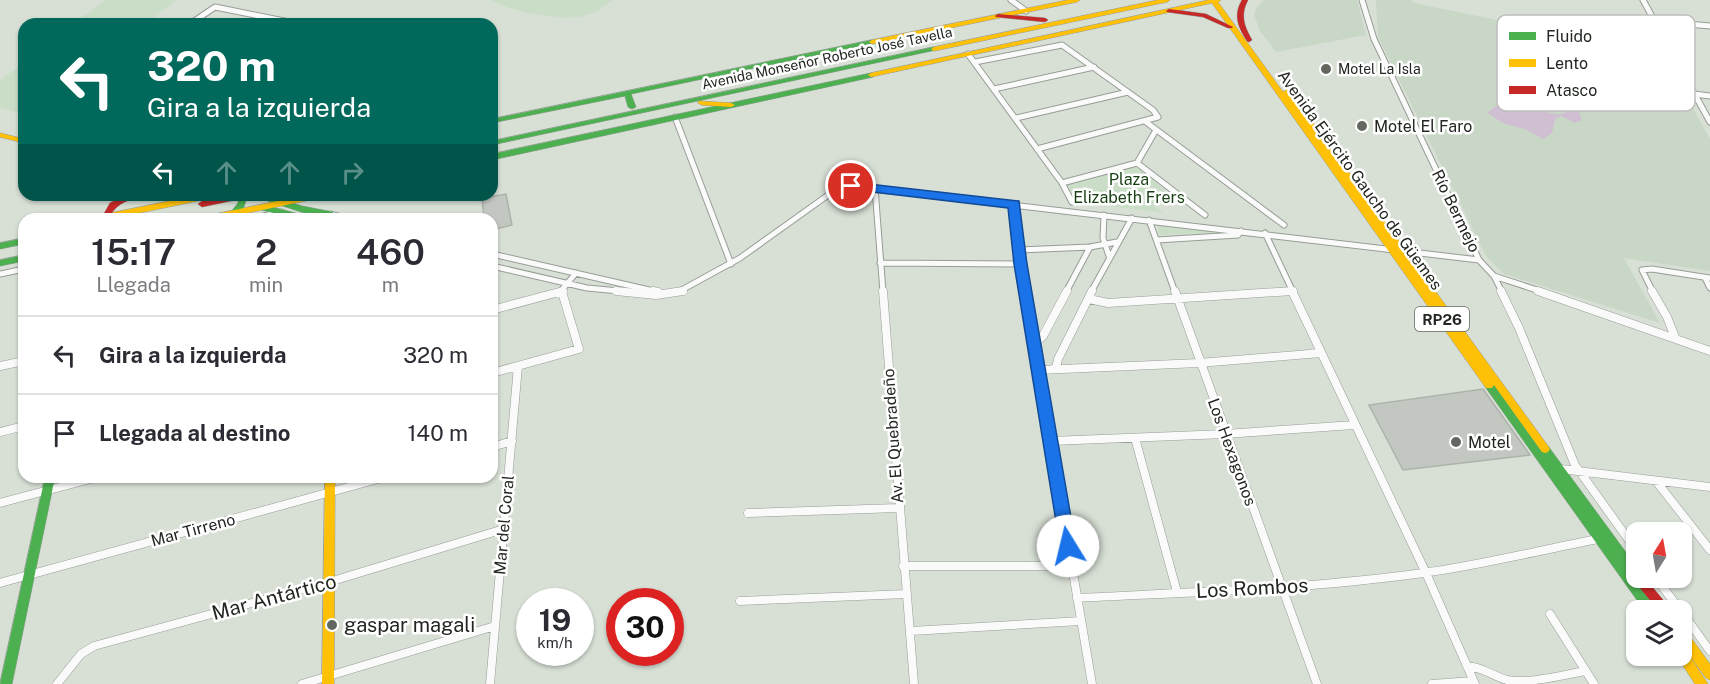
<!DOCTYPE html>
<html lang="es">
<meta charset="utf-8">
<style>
:root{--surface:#fff;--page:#f2f2f3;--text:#2b2b33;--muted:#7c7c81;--line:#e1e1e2}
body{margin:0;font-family:"Public Sans",sans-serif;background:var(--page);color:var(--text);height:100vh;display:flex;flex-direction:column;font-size:22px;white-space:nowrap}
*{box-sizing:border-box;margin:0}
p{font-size:20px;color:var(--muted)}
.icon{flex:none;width:33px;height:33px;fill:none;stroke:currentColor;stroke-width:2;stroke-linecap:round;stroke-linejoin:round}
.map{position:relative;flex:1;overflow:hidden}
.side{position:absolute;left:18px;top:213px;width:480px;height:270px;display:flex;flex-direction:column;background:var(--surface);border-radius:18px;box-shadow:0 2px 4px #0004}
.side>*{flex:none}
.banner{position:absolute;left:18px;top:18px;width:480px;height:183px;border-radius:18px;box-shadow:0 2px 4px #0004;background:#00695c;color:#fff;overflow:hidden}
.needle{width:39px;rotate:11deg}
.buttons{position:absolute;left:1626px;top:522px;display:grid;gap:12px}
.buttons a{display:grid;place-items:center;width:66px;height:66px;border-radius:12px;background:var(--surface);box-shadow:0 2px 4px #0004;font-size:30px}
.speed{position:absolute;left:516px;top:588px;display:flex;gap:12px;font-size:30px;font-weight:700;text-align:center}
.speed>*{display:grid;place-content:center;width:78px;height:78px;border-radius:50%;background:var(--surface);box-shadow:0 2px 4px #0004;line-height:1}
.speed small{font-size:15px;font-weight:400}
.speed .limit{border:9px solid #d22;background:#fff;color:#111}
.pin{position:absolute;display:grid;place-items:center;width:51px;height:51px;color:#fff;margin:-26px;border:3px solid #fff;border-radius:50%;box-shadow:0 2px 6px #0007}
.me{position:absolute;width:66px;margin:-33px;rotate:351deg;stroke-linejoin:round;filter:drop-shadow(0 0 4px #0008)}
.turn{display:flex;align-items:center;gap:21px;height:126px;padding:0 30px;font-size:27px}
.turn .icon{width:78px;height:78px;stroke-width:2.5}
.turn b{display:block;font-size:42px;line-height:51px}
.lanes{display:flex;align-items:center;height:57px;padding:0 30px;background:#0003;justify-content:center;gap:30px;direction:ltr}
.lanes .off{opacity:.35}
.eta{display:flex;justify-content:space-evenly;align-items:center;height:102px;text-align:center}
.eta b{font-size:36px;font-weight:600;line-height:42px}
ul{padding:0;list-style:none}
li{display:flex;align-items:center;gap:18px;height:78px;padding:0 30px;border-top:2px solid var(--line)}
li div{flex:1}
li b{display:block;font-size:22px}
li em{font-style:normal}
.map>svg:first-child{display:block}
.built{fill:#c9d7c6}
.green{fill:#caddc7}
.water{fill:#d0bed2}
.building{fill:#c2c8c1;stroke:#adb2ab;stroke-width:1.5}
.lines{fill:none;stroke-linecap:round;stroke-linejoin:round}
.street-far1-casing{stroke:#979d96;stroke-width:7}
.street-casing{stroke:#979d96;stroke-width:9}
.fast-casing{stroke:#979d96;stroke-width:1}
.slow-casing{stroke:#979d96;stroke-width:1}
.jam-casing{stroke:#979d96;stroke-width:1}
.street-far1{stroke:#f9faf9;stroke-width:5}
.street{stroke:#f9faf9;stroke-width:8}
.fast{fill:#4caf50;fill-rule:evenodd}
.slow{fill:#ffc107;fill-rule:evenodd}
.jam{fill:#c62828;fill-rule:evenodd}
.route{fill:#1a73e8;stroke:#114b97;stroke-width:1.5}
.poi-dot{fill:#626860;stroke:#fff;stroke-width:2}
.labels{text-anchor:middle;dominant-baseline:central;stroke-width:5;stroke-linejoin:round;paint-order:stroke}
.far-street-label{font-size:14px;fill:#222721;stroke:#fff}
.far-poi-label{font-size:14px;fill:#222721;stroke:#fff;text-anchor:start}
.shield{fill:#fff;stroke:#646864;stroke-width:1.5}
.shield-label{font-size:15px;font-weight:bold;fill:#222721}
.poi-label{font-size:16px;fill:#222721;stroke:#fff;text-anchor:start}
.park-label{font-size:16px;fill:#173f12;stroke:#fff}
.street-label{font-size:16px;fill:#222721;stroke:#fff}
.near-street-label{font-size:20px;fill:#222721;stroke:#fff}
.near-poi-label{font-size:20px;fill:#222721;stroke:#fff;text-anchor:start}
.key{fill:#fff;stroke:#bdbebc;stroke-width:1.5}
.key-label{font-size:16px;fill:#222721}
</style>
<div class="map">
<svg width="1710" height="684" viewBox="0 0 1710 684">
<rect width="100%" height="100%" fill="#d8e0d6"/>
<!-- built -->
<path class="built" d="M1264 0H1357L1366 35 1276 52 1260 31 1254 15 1257 7Z
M1376 0H1410L1414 3 1540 29 1542 41 1668 64 1710 139V271L1624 258 1660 323 1504 274 1486 256 1378 37Z"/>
<!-- green -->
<path class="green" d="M106 0H177L144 24H72Z
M491 0H612C603 8 595 13 584 16 563 21 509 12 491 0Z
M24 63V114L0 108V80Z
M1132 167 1137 168 1170 194 1152 204 1163 213 1077 202 1067 183Z
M1158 225 1211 231 1212 233 1163 235 1158 233Z"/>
<!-- water -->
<path class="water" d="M1503 101C1519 102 1529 110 1541 111 1546 112 1555 114 1560 114 1567 113 1570 109 1578 110L1582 120 1575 123 1561 116 1555 119 1552 133 1543 139 1525 129 1505 124 1487 113Z"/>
<!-- building -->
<path class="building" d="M506 194 512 225 492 230V219H484L482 198Z
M1483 389 1530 455 1403 470 1369 405Z"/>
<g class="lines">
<!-- street-far1 casing -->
<g class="street-far1-casing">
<path id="street-far1" d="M1011 0 1026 11
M1362 0 1374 39 1479 260 1494 276 1502 292
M1643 0 1710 122
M1655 21 1710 26
M190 24 215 7 299 24
M968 54 1062 183 1072 202
M975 62 1062 45 1153 110 1158 117 1037 149
M994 89 1094 67
M1694 94 1710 96
M675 117 731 264
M1016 118 1128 92
M1146 122 1284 225
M1137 163 1205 215
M1062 183 1137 163 1156 130
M875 188 883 292
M1014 204 1013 211 1025 292
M330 214 349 219
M1104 215 1103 238 1109 256
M250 219 282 212
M1149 220 1175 292
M1265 233 1293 292
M1157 240 1238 235 1241 231
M1019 250 1090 247 1117 242
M492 254 658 292
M880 263 1020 264
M492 266 587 288 630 292
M0 274 24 269
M1494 276 1543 292
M1705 278 1710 288
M560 292 576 273
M678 292 740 258 838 188 851 186 1479 260
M1066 292 1090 247
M1091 292 1132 218
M1271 292 1293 291
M1653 292 1642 270 1652 269 1710 278"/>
</g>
<!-- street casing -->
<g class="street-casing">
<path id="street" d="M616 291 656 295 683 291
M653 291 658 292
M883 291 914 684
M1025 291 1092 684
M1175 291 1317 684
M1292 291 1426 573 1475 684
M1501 291 1519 328 1575 465 1636 550
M1538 291 1710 351
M1652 291 1667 317 1675 337
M1089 299 1108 303 1293 291
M492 310 563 291
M1034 344 1043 336 1067 291
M0 366 24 361
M1056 368 1058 359 1092 291
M1039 370 1199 363 1321 353
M492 373 579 349 562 292
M0 432 24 426
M1135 438 1177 592
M1051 441 1225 434 1354 425
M492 447 512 441
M1561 469 1710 487
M1656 481 1710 550
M0 503 98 477
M748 513 898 508
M903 566H1071
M1656 578 1680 610
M0 583 385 477
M1077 598C1193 592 1308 589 1423 573 1482 565 1540 550 1598 539
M740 601 906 594
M1682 612 1710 651
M1550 614 1594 684
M911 631 1081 621
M1467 666C1483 667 1492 676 1507 680 1531 684 1562 675 1586 671
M57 684 81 654 94 646 329 582 504 529
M302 684 495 626
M490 684 518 366
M1432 684 1473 681"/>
</g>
<!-- fast casing -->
<g class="fast-casing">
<path id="fast" d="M872 40 875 42 874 43 631 94 636 107 632 109 628 107 625 96 492 123V119Z
M934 47 937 49 936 50 492 145V141Z
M871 73H873V77L492 160V154Z
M238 195H246C246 204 244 211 235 215L231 212 238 203Z
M255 195H268L302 206 333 212 334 219H326V216L301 212 256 197Z
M265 205 310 217 311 219H296L262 210 261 208 262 206Z
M24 238V244L0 249V243Z
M24 255V261L0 266V260Z
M1489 381 1492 382 1540 449 1542 446 1545 445 1548 446 1636 566V578H1640L1636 579 1634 578 1654 606 1655 610H1644L1486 388 1484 385 1486 382Z
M45 477H55L12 684H0Z"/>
</g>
<!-- slow casing -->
<g class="slow-casing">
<path id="slow" d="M1068 0H1080L1077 2 872 44 869 42 872 40Z
M1158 0H1170L1167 2 934 51 931 49 934 47Z
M1209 0H1221L1218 2 1283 92 1286 90H1289L1548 446 1550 449 1548 452 1545 453 1542 452 1494 385 1492 388H1486L1212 3 871 77 868 75 871 73Z
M699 101 731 103 735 105 731 107 702 105 698 103Z
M0 133 24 139V143L0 137Z
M199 195H216L212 198 110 219H92L96 216Z
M306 195H323L319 198 219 219H202L206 216Z
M325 477H335L334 684H322Z
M1682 629 1686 631 1710 664V680L1706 678 1687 652 1708 684H1695L1678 658 1677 656H1682V649L1686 650 1682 644Z"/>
</g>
<!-- jam casing -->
<g class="jam-casing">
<path id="jam" d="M1242 0H1248C1240 15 1244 26 1252 40L1249 42 1247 41C1238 27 1233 15 1242 0Z
M1169 9 1206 14 1233 27 1232 28H1228L1203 17 1167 12 1166 11Z
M998 14 1045 18 1048 20 1045 22 996 17 995 16Z
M126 195H140L139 197C125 201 114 205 109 219H101L110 203Z
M232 195H249L245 198 202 207 198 204 202 201Z
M1635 574H1636V578H1645L1668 606 1669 610H1658L1635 582 1634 578Z"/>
</g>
<!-- street-far1 -->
<use href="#street-far1" class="street-far1"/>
<!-- street -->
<use href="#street" class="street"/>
<!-- fast -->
<use href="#fast" class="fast"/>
<!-- slow -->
<use href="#slow" class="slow"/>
<!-- jam -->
<use href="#jam" class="jam"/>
</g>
<!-- route -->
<path class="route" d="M851 182 1019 201 1027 264 1076 546 1073 551 1068 553 1062 551 1060 546 1014 264 1008 208 847 189 845 186Z"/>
<!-- markers -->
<g class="poi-dot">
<circle cx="1326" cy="69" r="6"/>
<circle cx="1362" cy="126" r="6"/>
<circle cx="1456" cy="442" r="6"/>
<circle cx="332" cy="625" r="6"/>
</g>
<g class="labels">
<!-- far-street labels -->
<g class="far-street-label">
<text transform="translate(827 58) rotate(-12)">Avenida Monseñor Roberto José Tavella</text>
</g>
<!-- far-poi labels -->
<g class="far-poi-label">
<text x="1338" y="69">Motel La Isla</text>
</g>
<!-- shield labels -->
<rect class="shield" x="1415" y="307" width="54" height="24" rx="4.5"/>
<g class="shield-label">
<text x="1442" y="319">RP26</text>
</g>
<!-- poi labels -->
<g class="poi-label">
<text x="1374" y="126">Motel El Faro</text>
<text x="1468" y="442">Motel</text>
</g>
<!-- park labels -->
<g class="park-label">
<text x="1129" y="179">Plaza<tspan x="1129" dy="18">Elizabeth Frers</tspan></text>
</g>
<!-- street labels -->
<g class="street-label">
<text transform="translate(1360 180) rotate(54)">Avenida Ejército Gaucho de Güemes</text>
<text transform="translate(1456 211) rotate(64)">Río Bermejo</text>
<text transform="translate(893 436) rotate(-94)">Av. El Quebradeño</text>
<text transform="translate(1232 452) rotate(70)">Los Hexagonos</text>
<text transform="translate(504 525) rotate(-85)">Mar del Coral</text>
<text transform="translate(193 530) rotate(-15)">Mar Tirreno</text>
</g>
<!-- near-street labels -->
<g class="near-street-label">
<text transform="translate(1252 588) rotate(-3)">Los Rombos</text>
<text transform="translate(274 597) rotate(-15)">Mar Antártico</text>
</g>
<!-- near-poi labels -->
<g class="near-poi-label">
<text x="344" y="625">gaspar magali</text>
</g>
</g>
<!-- legend -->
<rect x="1497" y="15" width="198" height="96" rx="9" class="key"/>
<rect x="1509" y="32" width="27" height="8" fill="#4caf50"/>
<rect x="1509" y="59" width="27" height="8" fill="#ffc107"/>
<rect x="1509" y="86" width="27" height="8" fill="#c62828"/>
<g class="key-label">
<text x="1546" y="42">Fluido</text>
<text x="1546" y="69">Lento</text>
<text x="1546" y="96">Atasco</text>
</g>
</svg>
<div class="buttons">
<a><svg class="needle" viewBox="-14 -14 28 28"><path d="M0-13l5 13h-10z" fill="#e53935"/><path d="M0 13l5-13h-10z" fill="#7c7c81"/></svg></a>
<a><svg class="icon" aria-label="layers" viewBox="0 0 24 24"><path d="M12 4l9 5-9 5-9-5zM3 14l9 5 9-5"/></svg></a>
</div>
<div class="speed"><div>19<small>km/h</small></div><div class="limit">30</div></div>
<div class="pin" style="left:851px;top:186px;background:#d93025"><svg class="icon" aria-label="arrive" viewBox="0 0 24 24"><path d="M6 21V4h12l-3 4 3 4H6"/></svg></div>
<svg class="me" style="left:1068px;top:546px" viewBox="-20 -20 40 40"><circle r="19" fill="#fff"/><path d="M0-13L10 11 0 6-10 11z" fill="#1a73e8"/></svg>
<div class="banner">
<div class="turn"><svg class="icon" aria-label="left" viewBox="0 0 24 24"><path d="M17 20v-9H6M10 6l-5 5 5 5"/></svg><div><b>320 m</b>Gira a la izquierda</div></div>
<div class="lanes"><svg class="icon" aria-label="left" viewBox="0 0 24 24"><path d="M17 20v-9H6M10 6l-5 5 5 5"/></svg><svg class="icon off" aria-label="ahead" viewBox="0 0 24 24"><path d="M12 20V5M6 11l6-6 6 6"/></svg><svg class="icon off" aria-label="ahead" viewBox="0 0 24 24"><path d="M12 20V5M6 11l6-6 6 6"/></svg><svg class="icon off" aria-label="right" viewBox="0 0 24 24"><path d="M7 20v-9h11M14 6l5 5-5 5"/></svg></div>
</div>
<section class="side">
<div class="eta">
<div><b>15:17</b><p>Llegada</p></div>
<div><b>2</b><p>min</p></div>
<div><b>460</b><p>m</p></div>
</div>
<ul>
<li><svg class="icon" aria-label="left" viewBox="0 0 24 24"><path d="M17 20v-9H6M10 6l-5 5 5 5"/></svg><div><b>Gira a la izquierda</b></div><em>320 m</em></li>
<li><svg class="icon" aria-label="arrive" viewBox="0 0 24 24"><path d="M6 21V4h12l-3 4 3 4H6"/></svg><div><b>Llegada al destino</b></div><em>140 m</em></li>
</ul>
</section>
</div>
